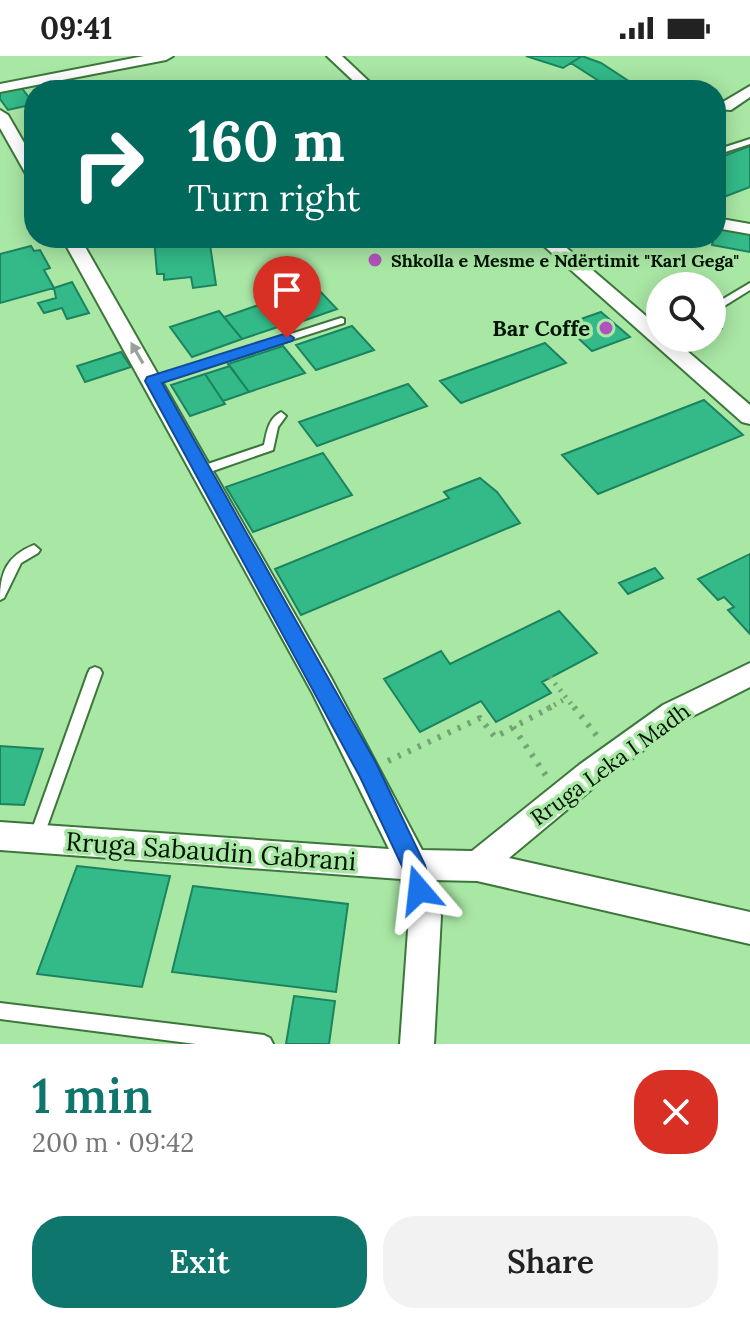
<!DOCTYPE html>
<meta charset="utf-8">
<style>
:root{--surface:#fff;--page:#f2f2f2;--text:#222;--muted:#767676;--accent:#0f766e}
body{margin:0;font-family:Lora,serif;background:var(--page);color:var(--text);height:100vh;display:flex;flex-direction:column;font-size:30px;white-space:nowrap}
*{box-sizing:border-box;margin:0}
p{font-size:26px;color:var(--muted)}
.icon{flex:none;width:44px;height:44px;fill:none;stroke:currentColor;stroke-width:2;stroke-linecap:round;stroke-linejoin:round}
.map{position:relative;height:988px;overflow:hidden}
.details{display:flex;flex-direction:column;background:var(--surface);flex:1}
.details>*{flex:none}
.top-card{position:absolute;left:24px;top:24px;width:702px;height:168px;border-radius:32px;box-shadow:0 4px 20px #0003;background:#00695c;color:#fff;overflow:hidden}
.controls{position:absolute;left:646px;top:216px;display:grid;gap:16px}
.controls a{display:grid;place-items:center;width:80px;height:80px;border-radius:50%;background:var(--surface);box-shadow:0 4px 20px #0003;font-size:40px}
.pin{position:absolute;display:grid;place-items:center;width:68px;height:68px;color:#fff;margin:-82px -34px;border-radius:50% 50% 50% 0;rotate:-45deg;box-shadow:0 0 8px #0007}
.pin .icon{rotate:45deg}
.me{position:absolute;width:88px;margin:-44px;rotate:343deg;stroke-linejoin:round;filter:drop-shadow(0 0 6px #0008)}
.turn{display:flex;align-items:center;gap:28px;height:168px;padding:0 32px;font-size:36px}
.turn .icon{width:104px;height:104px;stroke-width:2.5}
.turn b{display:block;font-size:56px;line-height:68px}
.round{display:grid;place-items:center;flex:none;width:84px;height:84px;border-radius:32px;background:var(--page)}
.overview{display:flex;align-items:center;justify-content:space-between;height:136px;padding:0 32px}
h1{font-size:48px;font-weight:600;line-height:60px;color:var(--accent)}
.action{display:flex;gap:16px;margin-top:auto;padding:16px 32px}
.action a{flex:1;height:92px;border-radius:32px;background:var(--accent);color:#fff;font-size:32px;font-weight:600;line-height:92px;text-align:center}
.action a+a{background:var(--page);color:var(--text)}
.status{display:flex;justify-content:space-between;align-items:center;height:56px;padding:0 40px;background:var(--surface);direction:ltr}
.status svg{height:22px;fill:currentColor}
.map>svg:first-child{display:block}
.building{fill:#33ba88;stroke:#1b845f;stroke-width:2}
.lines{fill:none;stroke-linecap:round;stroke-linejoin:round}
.lane-casing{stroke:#3c763b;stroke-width:4}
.street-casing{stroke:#3c763b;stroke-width:4}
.path-far1{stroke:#73a471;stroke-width:5;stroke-dasharray:2 6;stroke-linecap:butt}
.path{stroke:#73a471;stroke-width:6;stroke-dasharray:3 8;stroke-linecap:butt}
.lane{fill:#fff;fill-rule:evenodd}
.street{fill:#fff;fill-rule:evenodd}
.oneway{fill:#99a199}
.route{fill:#1a73e8;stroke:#114b97;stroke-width:2}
.poi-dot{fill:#b153bc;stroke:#a9e7a5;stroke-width:3}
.labels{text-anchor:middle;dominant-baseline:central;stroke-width:7;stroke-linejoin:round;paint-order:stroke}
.far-poi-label{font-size:18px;font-weight:bold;fill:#001401;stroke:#a9e7a5;text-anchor:start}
.poi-label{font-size:22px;font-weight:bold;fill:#001401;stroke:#a9e7a5;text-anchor:end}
.street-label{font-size:22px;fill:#001401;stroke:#a9e7a5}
.near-street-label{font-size:26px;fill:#001401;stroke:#a9e7a5}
</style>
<div class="status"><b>09:41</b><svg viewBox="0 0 49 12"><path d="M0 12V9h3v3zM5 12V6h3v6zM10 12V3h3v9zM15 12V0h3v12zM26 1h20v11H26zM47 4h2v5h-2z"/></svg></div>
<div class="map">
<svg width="750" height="988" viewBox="0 0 750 988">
<rect width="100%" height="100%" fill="#a9e7a5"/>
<!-- building -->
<path class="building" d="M526 0H582L563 12Z
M582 0 601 7 641 33 613 34 571 7Z
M21 31 34 48 8 54 0 43V36Z
M750 90V131L716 144V103Z
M717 171 750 178V196L712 189Z
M154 182H209L216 229 193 232 191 221 164 224V218H157Z
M31 190 34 195 40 194 50 212 44 214 54 232 0 247V198Z
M72 226 89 257 67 263 62 252 44 257 38 247 56 242 54 232Z
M315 230 337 253 297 267 276 243Z
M276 243 296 265 242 283 224 261Z
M219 255 242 283 192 301 170 271Z
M601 256 630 281 592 295 564 269Z
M352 270 374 294 316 314 296 289Z
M545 287 566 307 461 347 440 325Z
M283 290 305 317 249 336 228 308Z
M121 296 131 311 85 326 77 310Z
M230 310 249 336 223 345 205 318Z
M205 318 225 348 190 360 171 329Z
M408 328 427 350 317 390 299 366Z
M704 344 743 379 598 438 562 399Z
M323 397 352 439 253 476 226 431Z
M480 422 497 436 520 467 301 559 275 513 449 442 444 436Z
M750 498V578L728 554 734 551 724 541 718 544 698 523Z
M655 512 663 522 628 538 619 527Z
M559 555 597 597 542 626 551 637 496 666 481 645 420 676 384 623 441 595 450 608Z
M0 690 43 693 24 749 0 748Z
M77 810 170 820 142 931 37 918Z
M193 830 348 848 336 936 172 916Z
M294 940 335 945 329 988H286Z"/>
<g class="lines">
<!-- lane casing -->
<g class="lane-casing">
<path id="lane" d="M573 28H576V32L525 34 529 32Z
M406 32H441L445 34H405Z
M750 83V88L716 99V94Z
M750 227V234L721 252V272L712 277 713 249Z
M341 262 344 263V267L157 327 153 328 148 325 149 323Z
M688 282H701L677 295 673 296 668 293Z
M281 356 286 360 278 371 273 394 207 417H199L197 414 199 411 264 389C267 376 268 363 281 356Z
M34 489 40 494 38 497 21 507 4 542 0 544C0 516 7 500 34 489Z
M95 611 100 613 102 617 43 782 41 787 36 789 31 787 29 782 88 617 90 613Z
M0 947 264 979 270 982 273 988H196L0 963Z"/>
</g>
<!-- street casing -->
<g class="street-casing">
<path id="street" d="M144 0H173L166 4 0 36V28Z
M327 0H342L378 34H363Z
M750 30V41L731 54 716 53V45L723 46Z
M0 54 8 59 34 104V123L26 118 0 72Z
M716 162 750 168V178L716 172Z
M62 182H80L331 622 422 794 472 795 579 709 663 649 750 607V631L683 665 599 727 509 802 750 856V888L477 825 432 824 441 860 434 988H400L409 860 401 823 0 794V766L389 793 313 638Z
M535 182H555L660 272V282H672L750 349V368L742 366Z"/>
</g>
<!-- path-far1 -->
<path class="path-far1" d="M550 621 575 653
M547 653 567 642"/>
<!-- path -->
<path class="path" d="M574 651 597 680
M513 671 547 721
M388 705 480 662 495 681 551 651"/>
<!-- lane -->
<use href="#lane" class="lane"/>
<!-- street -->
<use href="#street" class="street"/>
</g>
<!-- one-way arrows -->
<defs><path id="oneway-solid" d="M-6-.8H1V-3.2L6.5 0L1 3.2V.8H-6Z" transform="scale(2)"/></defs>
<use class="oneway" href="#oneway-solid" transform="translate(137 297) rotate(-120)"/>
<!-- route -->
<path class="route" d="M287 277 294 282 292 285 162 327 376 707 425 809 431 834 427 842 419 846 411 842 402 810 360 721 145 325 147 321Z"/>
<!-- markers -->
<g class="poi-dot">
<circle cx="375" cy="204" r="8"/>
<circle cx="606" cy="272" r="8"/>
</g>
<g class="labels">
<!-- far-poi labels -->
<g class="far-poi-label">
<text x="391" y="204">Shkolla e Mesme e Ndërtimit "Karl Gega"</text>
</g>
<!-- poi labels -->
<g class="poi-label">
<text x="590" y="272">Bar Coffe</text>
</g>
<!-- street labels -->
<g class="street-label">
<text transform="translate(610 708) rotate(-36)">Rruga Leka I Madh</text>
</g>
<!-- near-street labels -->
<g class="near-street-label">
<text transform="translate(211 795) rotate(4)">Rruga Sabaudin Gabrani</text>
</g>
</g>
</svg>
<div class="controls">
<a><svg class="icon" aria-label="search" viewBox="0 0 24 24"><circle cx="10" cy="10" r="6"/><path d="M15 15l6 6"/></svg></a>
</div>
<div class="pin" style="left:287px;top:282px;background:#d93025"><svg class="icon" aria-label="arrive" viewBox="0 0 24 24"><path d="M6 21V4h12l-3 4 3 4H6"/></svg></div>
<svg class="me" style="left:419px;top:834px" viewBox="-20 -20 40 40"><path d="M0-17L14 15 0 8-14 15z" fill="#1a73e8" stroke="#fff" stroke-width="4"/></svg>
<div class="top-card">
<div class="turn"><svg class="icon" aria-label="right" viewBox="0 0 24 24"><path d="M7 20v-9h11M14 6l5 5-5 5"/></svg><div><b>160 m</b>Turn right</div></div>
</div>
</div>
<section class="details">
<div class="overview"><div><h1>1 min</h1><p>200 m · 09:42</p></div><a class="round" style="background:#d93025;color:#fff"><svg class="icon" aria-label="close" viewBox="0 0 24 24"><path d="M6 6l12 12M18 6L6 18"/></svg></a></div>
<div class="action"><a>Exit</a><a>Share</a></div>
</section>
